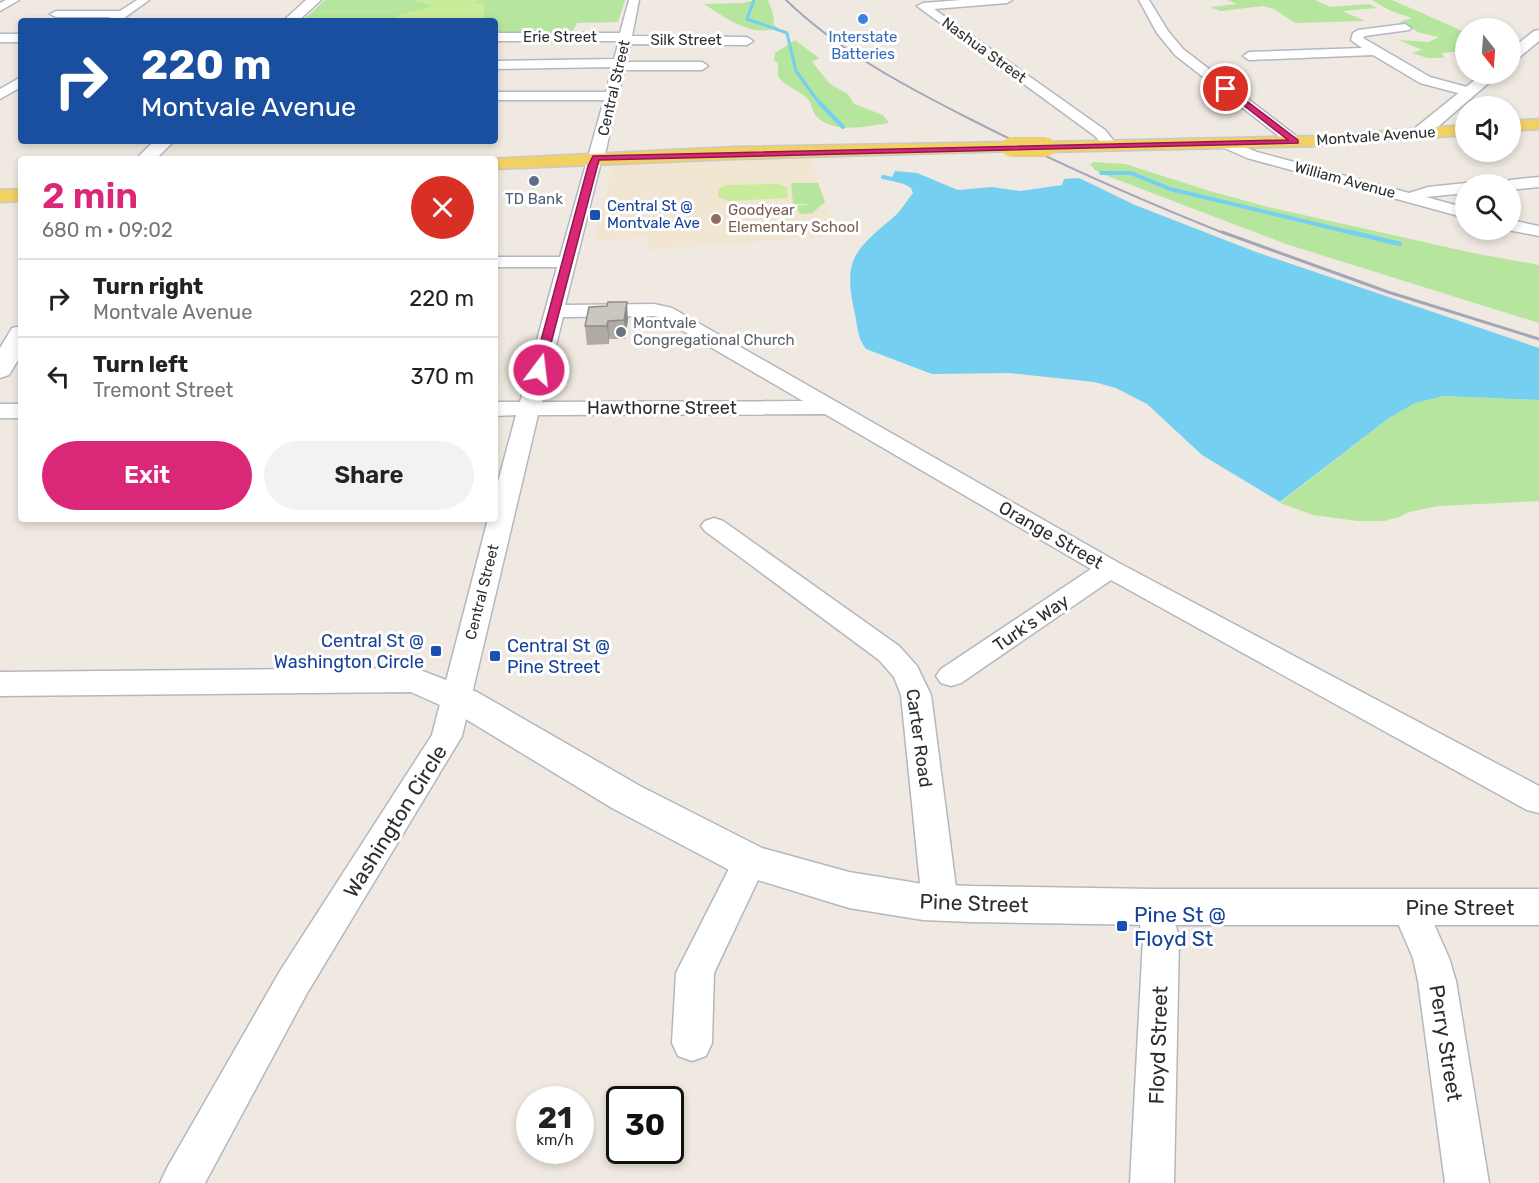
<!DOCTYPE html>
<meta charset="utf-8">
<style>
:root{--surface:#fff;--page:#f2f2f2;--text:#222;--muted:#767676;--line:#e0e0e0;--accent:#db2777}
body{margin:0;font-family:Rubik,sans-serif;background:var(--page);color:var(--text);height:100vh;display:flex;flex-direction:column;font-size:22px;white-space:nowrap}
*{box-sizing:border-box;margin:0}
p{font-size:20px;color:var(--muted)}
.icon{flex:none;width:33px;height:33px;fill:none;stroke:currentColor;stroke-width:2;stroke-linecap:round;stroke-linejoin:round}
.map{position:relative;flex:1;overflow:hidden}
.side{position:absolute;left:18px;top:156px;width:480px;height:366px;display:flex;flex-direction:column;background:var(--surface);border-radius:6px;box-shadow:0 3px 9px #0003}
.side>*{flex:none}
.hud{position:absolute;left:18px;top:18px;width:480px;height:126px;border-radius:6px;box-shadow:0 3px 9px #0003;background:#1a4fa0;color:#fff;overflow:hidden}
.needle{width:39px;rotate:163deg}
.controls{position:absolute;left:1455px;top:18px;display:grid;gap:12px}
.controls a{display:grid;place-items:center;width:66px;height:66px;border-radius:50%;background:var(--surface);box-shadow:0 3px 9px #0003;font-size:30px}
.speed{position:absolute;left:516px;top:1086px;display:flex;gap:12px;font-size:30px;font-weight:700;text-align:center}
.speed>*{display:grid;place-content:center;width:78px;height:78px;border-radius:50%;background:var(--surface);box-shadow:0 3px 9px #0003;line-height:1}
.speed small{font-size:15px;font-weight:400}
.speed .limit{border:3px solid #111;border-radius:9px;background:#fff;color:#111}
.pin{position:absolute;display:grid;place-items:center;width:51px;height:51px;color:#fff;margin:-26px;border:3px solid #fff;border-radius:50%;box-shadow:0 2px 6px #0007}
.me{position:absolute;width:66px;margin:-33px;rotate:15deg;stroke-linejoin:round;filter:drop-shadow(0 0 4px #0008)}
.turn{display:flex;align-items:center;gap:21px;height:126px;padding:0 24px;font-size:27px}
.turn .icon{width:78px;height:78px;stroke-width:2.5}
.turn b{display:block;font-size:42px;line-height:51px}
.round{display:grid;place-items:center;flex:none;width:63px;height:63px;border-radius:32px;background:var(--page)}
.headline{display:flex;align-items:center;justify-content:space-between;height:102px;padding:0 24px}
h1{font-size:36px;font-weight:600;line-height:45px;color:var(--accent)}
.button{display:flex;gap:12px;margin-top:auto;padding:12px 24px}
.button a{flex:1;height:69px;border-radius:36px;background:var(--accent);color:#fff;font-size:24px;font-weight:600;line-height:69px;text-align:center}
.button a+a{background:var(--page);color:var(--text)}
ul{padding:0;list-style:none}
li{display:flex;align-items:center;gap:18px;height:78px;padding:0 24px;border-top:2px solid var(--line)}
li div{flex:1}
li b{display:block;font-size:22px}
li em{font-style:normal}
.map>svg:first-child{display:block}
.education{fill:#f0e6d1}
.green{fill:#b6e59e}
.pitch{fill:#c9ec9a}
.water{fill:#75cff0}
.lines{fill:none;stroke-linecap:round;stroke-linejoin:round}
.stream-far2{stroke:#75cff0;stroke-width:3}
.stream-far1{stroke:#75cff0;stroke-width:4}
.stream{stroke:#75cff0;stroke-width:4.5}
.minor-casing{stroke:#b4b7c1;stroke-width:3}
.tertiary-casing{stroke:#b4b7c1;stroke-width:3}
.secondary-casing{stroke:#b4b7c1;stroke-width:3}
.primary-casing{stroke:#c9c9c9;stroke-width:3}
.minor{fill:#fff;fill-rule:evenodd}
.tertiary{fill:#fff;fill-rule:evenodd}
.secondary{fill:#fff;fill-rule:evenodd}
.primary{fill:#f2d163;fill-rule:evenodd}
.rail-far1{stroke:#a3a6b8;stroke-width:2}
.rail{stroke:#a3a6b8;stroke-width:3}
.primary-bridge-casing{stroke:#c9c9c9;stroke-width:20;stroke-linecap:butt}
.primary-bridge{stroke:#f2d163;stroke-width:19}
.wall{fill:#afaba4}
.shaded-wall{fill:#8e8b86}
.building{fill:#cbc7bf;stroke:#8e8b86;stroke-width:1.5}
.route{fill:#db2777;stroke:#8e194d;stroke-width:1.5}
.shop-dot{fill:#3f7fe0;stroke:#fff;stroke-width:2}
.service-dot{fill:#5c6f8a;stroke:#fff;stroke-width:2}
.transit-dot{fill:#1a4fb4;stroke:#fff;stroke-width:2}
.education-dot{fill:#8d6e63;stroke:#fff;stroke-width:2}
.worship-dot{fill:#6b7280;stroke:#fff;stroke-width:2}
.labels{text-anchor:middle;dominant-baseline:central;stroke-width:6;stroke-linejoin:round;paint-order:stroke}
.far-street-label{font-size:15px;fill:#2e2e2e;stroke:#fff}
.far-shop-label{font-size:15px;fill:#366cbe;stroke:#fff}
.far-service-label{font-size:15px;fill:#4e5e75;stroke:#fff}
.far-transit-label{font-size:15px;fill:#164399;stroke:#fff;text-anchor:start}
.far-education-label{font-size:15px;fill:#785e54;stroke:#fff;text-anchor:start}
.far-worship-label{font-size:15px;fill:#5b616d;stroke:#fff;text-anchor:start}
.street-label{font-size:18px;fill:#2e2e2e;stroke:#fff}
.transit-label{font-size:18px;fill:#164399;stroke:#fff;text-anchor:end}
.near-street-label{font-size:21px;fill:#2e2e2e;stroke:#fff}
.near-transit-label{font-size:21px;fill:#164399;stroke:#fff;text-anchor:start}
</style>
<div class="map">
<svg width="1539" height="1183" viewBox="0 0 1539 1183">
<rect width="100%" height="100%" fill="#efe9e1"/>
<!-- education -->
<path class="education" d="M809 157 839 235 648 250V237L594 242 613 163Z"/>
<!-- green -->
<path class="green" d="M325 0H625L618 22 577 23 572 33 495 34V21H302Z
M755 0H768L773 13 774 25 778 28C748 37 727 18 704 4L743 3Z
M1227 0H1315L1330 7 1369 4 1377 8 1342 11 1365 21 1295 23 1274 9 1263 6 1221 11 1210 7 1237 4Z
M1372 0H1392L1465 32V51L1442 53 1444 58H1427L1412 53 1422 50 1399 40 1429 42 1439 37 1420 33 1399 22 1412 18 1391 11Z
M795 40 819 58 812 62 830 84 848 94 854 104 883 115 889 123C866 126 835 135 816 116 812 111 812 104 808 99 799 89 785 88 778 76V63L774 60 775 53Z
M1094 162 1125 164 1213 192 1268 207 1473 253 1539 265V323L1286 244 1105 175 1095 170 1090 164Z
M791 183H818L825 202 812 213 800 214 795 206 813 204H793Z
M1444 396 1539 400V501L1438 506 1409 512 1399 517 1384 521H1357L1313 515 1280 503 1389 418 1415 403Z"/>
<!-- pitch -->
<path class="pitch" d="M413 0H482L473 3H484V21H388L399 15 434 6Z
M778 184 788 188 787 198 729 201 718 197V189L726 185Z"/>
<!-- water -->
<path class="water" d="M895 171 917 173 958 190 992 187 1020 191 1062 185 1064 179 1079 178 1135 205 1256 252 1539 348V400L1444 396 1415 403 1389 418 1280 502 1202 455 1147 404 1116 388 1094 382 1008 373 932 374 866 349C858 340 857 325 855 314 842 258 855 250 896 215 903 208 907 200 913 193L911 188 892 177Z"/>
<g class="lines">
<!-- stream-far2 -->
<path class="stream-far2" d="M754 0 747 19 787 33 796 71 820 104"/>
<!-- stream-far1 -->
<path class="stream-far1" d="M819 102 843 127
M1101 173H1131L1170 189 1357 234
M883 177 905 182"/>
<!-- stream -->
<path class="stream" d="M1350 232 1400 244"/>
<!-- minor casing -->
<g class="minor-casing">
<path id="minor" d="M6 0H19L0 11V3Z
M137 0H149L120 21H106L110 17H56L50 14 56 11H120Z
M629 0H639L632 36 747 37 753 41 747 45 630 44 626 62H702L708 66 702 70H624L606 150 600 166 565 305 654 304 672 308 1119 563 1539 786V813L1527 810 1111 580 961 683 951 686 941 683 936 676 941 669 1091 569 825 414 538 415 462 736 306 995 205 1183H160L167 1168 280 971 432 735 488 519H495V493L516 415 495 416V402H520L557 267H495V257H560L604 100H495V92H606L612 67 495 69V61L614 59 619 41H495V33H620ZM654 316 659 317 803 401 542 402 563 317Z
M961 0H1012L1007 3 934 9 1105 130 1117 145 1115 148H1105L1095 136 917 6 923 3Z
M1139 0H1149L1168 31 1183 49 1300 139 1302 142 1300 145H1290L1175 55 1157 33Z
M1405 24 1411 28 1409 30 1365 36 1363 38 1430 77 1474 89 1476 92 1474 95 1469 96 1420 83 1373 55 1249 60 1243 56 1249 52 1362 48 1351 40 1353 33 1358 30Z
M0 34H21V42H0Z
M21 77V87L0 99V89Z
M1225 139 1257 152 1409 193 1428 187 1466 183 1471 184H1466V193L1426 197 1466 208V218L1247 158 1220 146 1218 143 1220 140Z
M1539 177V187L1510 190V184H1502L1510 180Z
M1510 220 1539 226V236L1508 230H1510Z
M0 404H21V418H0Z
M714 518 723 521 899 646 917 666 931 695 958 903 953 913 940 918 927 913 922 903 901 695 894 677 879 660 705 531 701 526 705 521Z
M750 847 762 851 767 861 714 973 712 1043 706 1056 692 1061 678 1056 672 1043 676 973 738 851Z
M1154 892 1167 897 1172 907 1179 939 1174 1183H1130L1143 939 1136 907 1141 897Z
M1409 892 1422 897 1449 958 1456 981 1489 1183H1445L1418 981 1413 958 1391 907 1396 897Z"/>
</g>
<!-- tertiary casing -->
<g class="tertiary-casing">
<path id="tertiary" d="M1539 30V41L1515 61 1510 62V50L1534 31Z
M1482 74H1499L1426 137H1414L1411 133 1414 129Z
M415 668 477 692 640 786 762 848 849 872 923 884 971 886 1154 889H1539V925H1154L971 922 923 920 849 908 735 873 612 808 451 710 411 692 0 696V672Z"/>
</g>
<!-- secondary casing -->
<g class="secondary-casing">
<path id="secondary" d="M306 0H321L298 21H283Z
M154 141H174L156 159H136Z
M21 326V355L9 375 0 378V348L12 328Z"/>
</g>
<!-- primary casing -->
<g class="primary-casing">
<path id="primary" d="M1539 119V129L1510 131V121Z
M1466 125V135L1316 146 1046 152 1040 151 1037 147 1040 143 1046 142 1316 136Z
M1011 142 1017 143 1020 147 1017 151 734 159 495 169V159H488L734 147Z
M21 189V201L0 202V190Z"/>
</g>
<!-- minor -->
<use href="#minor" class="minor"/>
<!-- tertiary -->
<use href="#tertiary" class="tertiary"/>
<!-- secondary -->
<use href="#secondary" class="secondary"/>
<!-- primary -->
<use href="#primary" class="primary"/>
<!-- rail-far1 -->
<path class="rail-far1" d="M786 0C839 51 903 85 968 118 1052 161 1138 199 1226 234"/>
<!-- rail -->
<path class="rail" d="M1222 232 1388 292 1539 339"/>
<!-- primary-bridge casing -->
<g class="primary-bridge-casing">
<path id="primary-bridge" d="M1011 147H1046"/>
</g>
<!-- primary-bridge -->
<use href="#primary-bridge" class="primary-bridge"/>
</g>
<!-- wall -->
<path class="wall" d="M607 306 628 320 625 339H609V344L587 345 585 326Z"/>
<!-- shaded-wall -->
<path class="shaded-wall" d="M627 302 628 320 625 339 624 320Z
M608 321 609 339V344L607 326Z"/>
<!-- building -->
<path class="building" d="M608 302H627L624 320 608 321 607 326H585L589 307 607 306Z"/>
<!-- route -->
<path class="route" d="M1224 87H1228L1298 140V143L599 160 544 370 539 373 533 370 588 166 593 156 1288 140 1224 90Z"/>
<!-- markers -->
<circle class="shop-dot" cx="863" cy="19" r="6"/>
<circle class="service-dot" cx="534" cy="181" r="6"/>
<g class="transit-dot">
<rect x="589" y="209" width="12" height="12" rx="3"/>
<rect x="430" y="645" width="12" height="12" rx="3"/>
<rect x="489" y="650" width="12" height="12" rx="3"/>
<rect x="1116" y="920" width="12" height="12" rx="3"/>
</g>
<circle class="education-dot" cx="716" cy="219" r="6"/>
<circle class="worship-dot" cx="621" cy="332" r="6"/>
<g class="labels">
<!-- far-street labels -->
<g class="far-street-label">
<text x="560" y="37">Erie Street</text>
<text x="686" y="40">Silk Street</text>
<text transform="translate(984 50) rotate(36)">Nashua Street</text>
<text transform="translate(614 88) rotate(-77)">Central Street</text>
<text transform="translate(1376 136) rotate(-4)">Montvale Avenue</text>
<text transform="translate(1345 180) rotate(15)">William Avenue</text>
<text transform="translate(482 592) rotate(-76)">Central Street</text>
</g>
<!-- far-shop labels -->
<g class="far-shop-label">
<text x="863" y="37">Interstate<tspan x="863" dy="17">Batteries</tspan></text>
</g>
<!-- far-service labels -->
<g class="far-service-label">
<text x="534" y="199">TD Bank</text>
</g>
<!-- far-transit labels -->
<g class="far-transit-label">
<text x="607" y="206">Central St @<tspan x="607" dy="17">Montvale Ave</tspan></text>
</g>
<!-- far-education labels -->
<g class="far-education-label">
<text x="728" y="210">Goodyear<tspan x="728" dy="17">Elementary School</tspan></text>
</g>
<!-- far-worship labels -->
<g class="far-worship-label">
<text x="633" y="323">Montvale<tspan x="633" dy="17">Congregational Church</tspan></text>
</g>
<!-- street labels -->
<g class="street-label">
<text x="662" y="408">Hawthorne Street</text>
<text transform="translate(1051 535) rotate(30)">Orange Street</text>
<text transform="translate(1031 623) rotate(-34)">Turk's Way</text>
<text transform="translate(919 738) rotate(82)">Carter Road</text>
</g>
<!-- transit labels -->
<g class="transit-label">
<text x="424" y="641">Central St @<tspan x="424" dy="21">Washington Circle</tspan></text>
<text x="507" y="646" text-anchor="start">Central St @<tspan x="507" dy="21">Pine Street</tspan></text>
</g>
<!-- near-street labels -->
<g class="near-street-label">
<text transform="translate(395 821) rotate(-58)">Washington Circle</text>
<text transform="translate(974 903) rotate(2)">Pine Street</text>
<text x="1460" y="907">Pine Street</text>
<text transform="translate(1446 1043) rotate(81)">Perry Street</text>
<text transform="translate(1158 1045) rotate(-88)">Floyd Street</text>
</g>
<!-- near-transit labels -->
<g class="near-transit-label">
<text x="1134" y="914">Pine St @<tspan x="1134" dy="24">Floyd St</tspan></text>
</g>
</g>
</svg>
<div class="controls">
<a><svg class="needle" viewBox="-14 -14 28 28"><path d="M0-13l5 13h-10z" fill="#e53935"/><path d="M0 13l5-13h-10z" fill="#767676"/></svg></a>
<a><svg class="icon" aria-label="sound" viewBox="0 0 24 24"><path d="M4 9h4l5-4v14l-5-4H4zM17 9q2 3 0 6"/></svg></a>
<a><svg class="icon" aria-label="search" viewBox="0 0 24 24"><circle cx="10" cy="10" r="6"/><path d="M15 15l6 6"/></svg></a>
</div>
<div class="speed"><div>21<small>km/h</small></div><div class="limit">30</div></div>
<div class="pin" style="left:1226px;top:89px;background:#d93025"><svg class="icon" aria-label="arrive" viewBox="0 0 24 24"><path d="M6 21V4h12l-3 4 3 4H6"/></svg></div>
<svg class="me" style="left:539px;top:370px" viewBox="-20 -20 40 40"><circle r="17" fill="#db2777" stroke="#fff" stroke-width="3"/><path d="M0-11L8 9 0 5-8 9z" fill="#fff"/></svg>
<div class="hud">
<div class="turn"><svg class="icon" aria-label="right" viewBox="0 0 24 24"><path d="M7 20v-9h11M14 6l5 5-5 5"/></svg><div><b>220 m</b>Montvale Avenue</div></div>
</div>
<section class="side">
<div class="headline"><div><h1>2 min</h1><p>680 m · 09:02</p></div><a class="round" style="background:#d93025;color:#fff"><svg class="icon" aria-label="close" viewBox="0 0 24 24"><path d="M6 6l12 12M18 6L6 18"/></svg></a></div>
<ul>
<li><svg class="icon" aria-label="right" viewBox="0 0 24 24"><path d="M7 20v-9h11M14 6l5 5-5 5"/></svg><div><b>Turn right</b><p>Montvale Avenue</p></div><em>220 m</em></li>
<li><svg class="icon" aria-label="left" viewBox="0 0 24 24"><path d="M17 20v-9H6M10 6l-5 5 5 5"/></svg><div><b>Turn left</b><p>Tremont Street</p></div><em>370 m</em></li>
</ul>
<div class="button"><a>Exit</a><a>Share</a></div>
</section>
</div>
